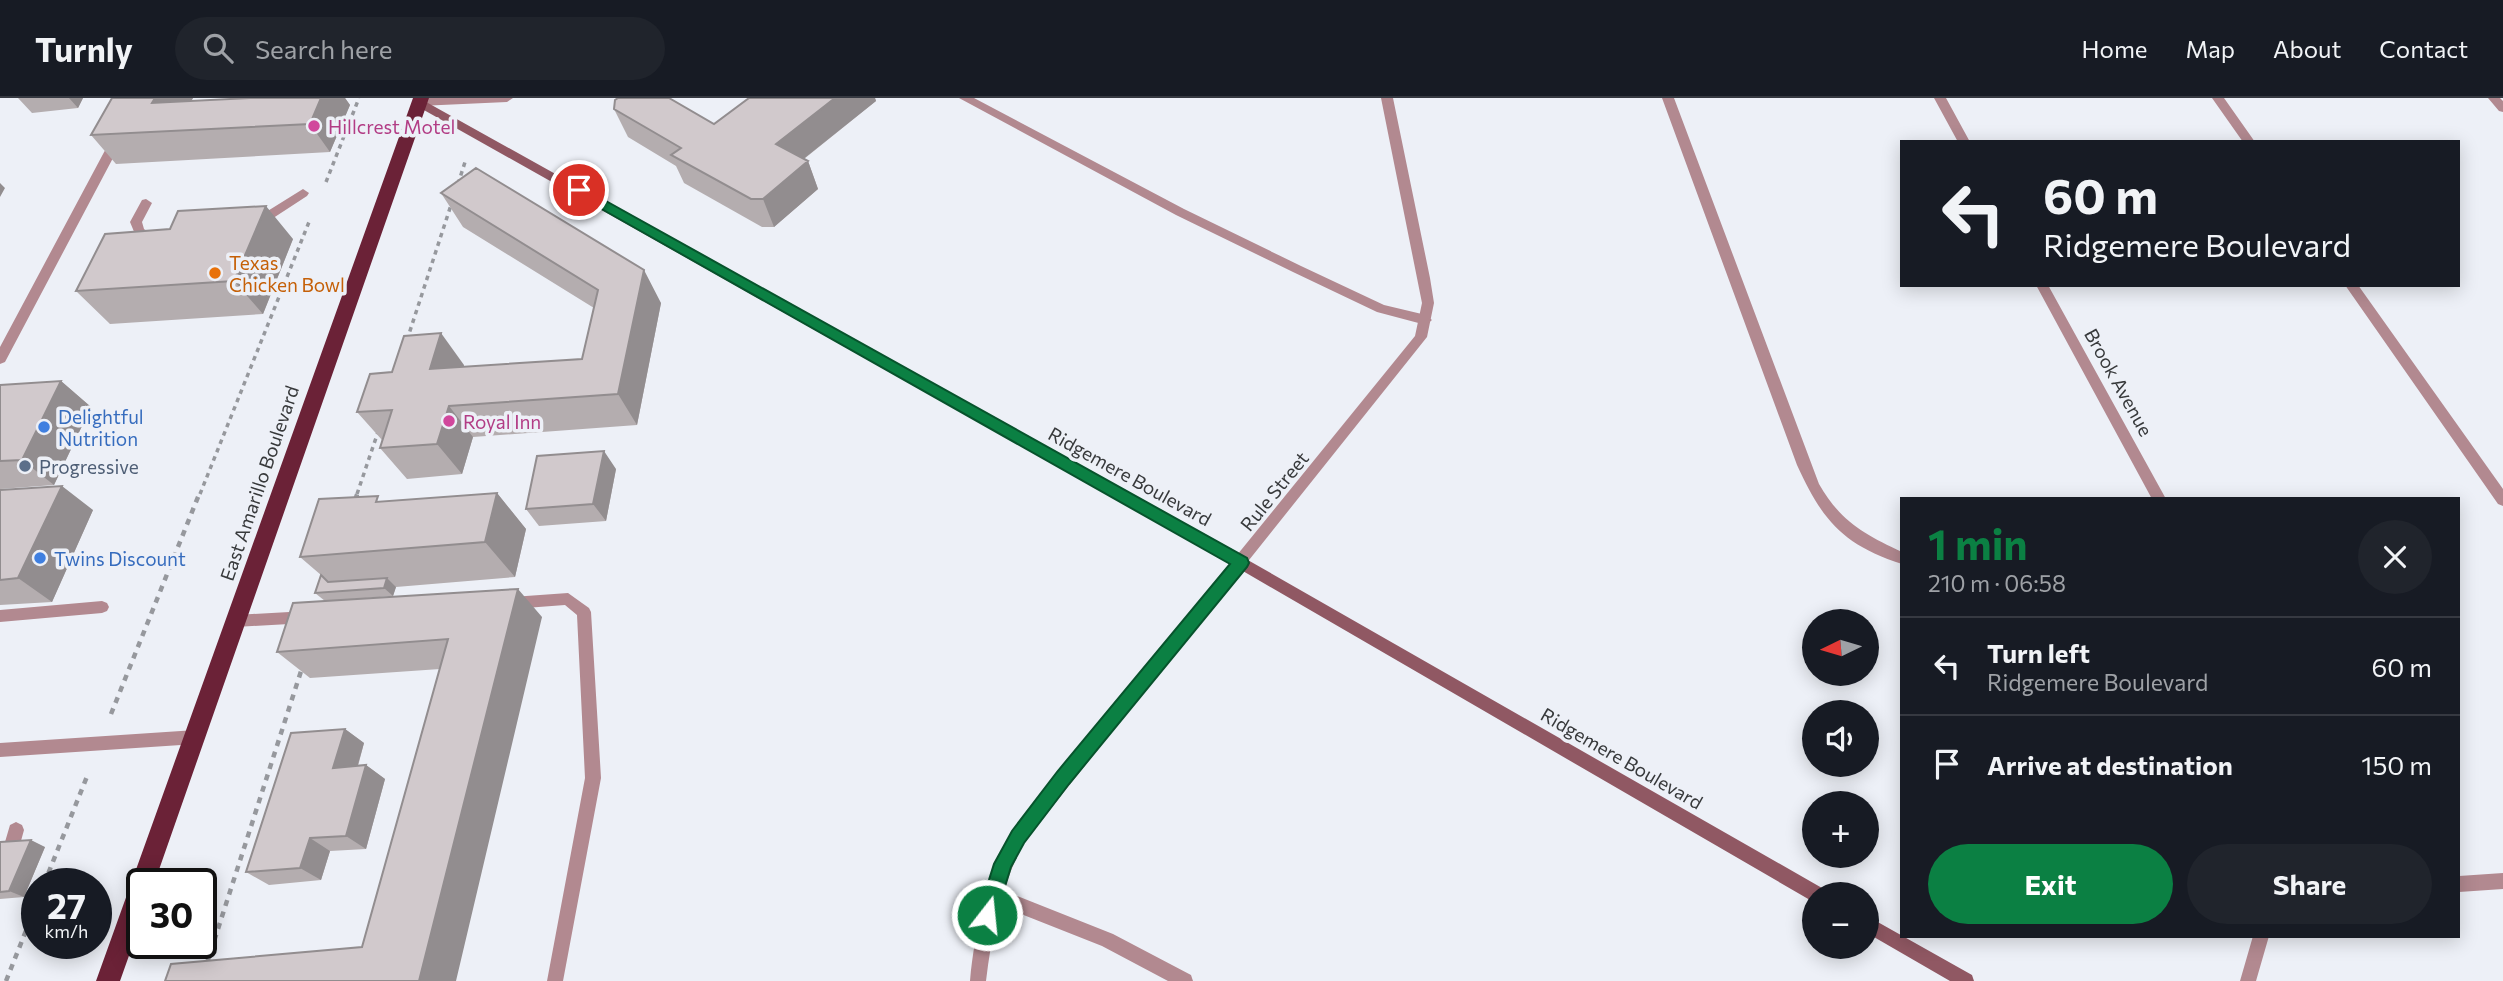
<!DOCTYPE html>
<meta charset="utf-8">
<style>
:root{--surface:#171b24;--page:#20242c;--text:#f1f3f6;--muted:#9ea1a6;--line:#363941;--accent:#0b8043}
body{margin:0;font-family:Commissioner,sans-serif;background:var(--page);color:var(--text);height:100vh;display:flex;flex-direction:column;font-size:26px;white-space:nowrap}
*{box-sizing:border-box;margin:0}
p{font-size:23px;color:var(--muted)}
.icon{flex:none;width:38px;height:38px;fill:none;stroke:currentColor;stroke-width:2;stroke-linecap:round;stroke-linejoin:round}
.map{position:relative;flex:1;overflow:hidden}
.sheet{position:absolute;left:1900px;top:399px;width:560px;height:441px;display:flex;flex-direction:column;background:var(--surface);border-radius:0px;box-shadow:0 4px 18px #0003}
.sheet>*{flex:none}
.top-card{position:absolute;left:1900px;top:42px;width:560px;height:147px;border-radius:0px;box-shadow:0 4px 18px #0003;background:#171b24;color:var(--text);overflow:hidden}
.needle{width:46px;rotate:265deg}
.tools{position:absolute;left:1802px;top:511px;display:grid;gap:14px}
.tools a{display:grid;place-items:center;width:77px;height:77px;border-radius:50%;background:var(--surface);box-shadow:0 4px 18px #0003;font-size:35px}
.speed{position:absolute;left:21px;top:770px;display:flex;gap:14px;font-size:35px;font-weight:700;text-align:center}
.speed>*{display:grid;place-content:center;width:91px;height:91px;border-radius:50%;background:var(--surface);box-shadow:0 4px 18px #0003;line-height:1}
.speed small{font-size:18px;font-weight:400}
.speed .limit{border:4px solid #111;border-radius:10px;background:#fff;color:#111}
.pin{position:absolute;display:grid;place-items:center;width:60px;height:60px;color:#fff;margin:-30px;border:4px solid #fff;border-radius:50%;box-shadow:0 2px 7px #0007}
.me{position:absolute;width:77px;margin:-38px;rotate:16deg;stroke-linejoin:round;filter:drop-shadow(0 0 5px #0008)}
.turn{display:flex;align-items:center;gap:24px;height:147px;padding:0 28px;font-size:32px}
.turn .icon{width:91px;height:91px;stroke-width:2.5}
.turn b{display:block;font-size:49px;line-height:60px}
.round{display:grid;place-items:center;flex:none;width:74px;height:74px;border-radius:37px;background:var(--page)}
.summary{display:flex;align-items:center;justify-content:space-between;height:119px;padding:0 28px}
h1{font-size:42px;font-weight:700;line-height:52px;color:var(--accent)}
.button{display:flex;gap:14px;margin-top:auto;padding:14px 28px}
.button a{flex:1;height:80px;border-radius:42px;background:var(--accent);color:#fff;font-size:28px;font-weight:700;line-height:80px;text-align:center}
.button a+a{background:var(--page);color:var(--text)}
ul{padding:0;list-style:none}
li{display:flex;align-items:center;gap:21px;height:98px;padding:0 28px;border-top:2px solid var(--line)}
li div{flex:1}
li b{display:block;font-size:26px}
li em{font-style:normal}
header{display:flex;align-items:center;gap:42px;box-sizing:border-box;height:98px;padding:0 35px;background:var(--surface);border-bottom:2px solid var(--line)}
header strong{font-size:33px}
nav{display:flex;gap:38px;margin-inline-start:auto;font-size:24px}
.search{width:490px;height:63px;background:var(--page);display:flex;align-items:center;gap:18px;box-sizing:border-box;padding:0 24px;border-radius:38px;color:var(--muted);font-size:26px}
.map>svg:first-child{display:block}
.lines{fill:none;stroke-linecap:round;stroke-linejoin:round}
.path-far1{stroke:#96989d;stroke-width:3.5;stroke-dasharray:4.5 4.5;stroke-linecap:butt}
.path{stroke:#96989d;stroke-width:4.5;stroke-dasharray:6 6;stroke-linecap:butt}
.service{fill:#b28990;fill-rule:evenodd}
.minor{fill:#b28990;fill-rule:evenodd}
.tertiary{fill:#b28990;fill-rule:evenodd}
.secondary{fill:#905863;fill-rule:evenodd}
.trunk{fill:#6b2237;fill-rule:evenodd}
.wall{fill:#b4adaf}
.shaded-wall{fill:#928d8f}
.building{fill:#d1c9cc;stroke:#928d8f;stroke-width:2}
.route{fill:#0b8043;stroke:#07532c;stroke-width:2}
.hotel-dot{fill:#d1479c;stroke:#edf0f7;stroke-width:2.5}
.food-dot{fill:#e8710a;stroke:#edf0f7;stroke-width:2.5}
.shop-dot{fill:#3f7fe0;stroke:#edf0f7;stroke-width:2.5}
.service-dot{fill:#5c6f8a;stroke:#edf0f7;stroke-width:2.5}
.labels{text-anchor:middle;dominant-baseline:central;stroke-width:7;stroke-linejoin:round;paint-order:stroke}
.hotel-label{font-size:19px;fill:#b23c85;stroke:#edf0f7;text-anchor:start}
.food-label{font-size:19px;fill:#c56008;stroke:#edf0f7;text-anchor:start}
.street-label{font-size:19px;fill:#37393b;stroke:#edf0f7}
.shop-label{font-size:19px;fill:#366cbe;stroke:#edf0f7;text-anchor:start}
.service-label{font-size:19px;fill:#4e5e75;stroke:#edf0f7;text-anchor:start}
</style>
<header>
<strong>Turnly</strong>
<div class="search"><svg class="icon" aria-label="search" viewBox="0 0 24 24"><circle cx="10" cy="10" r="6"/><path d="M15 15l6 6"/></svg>Search here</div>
<nav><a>Home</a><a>Map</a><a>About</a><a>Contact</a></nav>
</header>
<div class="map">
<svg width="2503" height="883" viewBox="0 0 2503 883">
<rect width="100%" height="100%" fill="#edf0f7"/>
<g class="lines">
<!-- path-far1 -->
<path class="path-far1" d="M326 84 359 0
M458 86 466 61
M407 242 452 104
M200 396 309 124
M357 396 379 331"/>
<!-- path -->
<path class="path" d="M355 402 358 394
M111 616 200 394
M44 786 88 676
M207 865 303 567
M6 883 37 805"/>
<!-- service -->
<path class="service" d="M959 0H974L1184 111 1301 168 1384 207 1426 217 1432 222 1426 227 1377 214 1293 174 1176 117Z
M1662 0H1674L1819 386C1841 424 1864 436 1902 454V466C1843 447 1822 422 1797 367Z
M2212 0H2224L2255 44H2243Z
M116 39 122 43 5 264 0 266V249L110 43Z
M303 91 309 95 307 98 261 128H253V122Z
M146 101 152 105 142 124 144 131 160 144 154 148 135 136 130 124 142 102Z
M2345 187H2358L2503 391V408L2498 406Z
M568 495 589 510 591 514 601 680 563 883H547L585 680 577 517 565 507 512 511 507 509 505 505 507 501 512 499Z
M102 503 107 505 109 509 107 513 102 515 0 524V512Z
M307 513 312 515 314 519 312 523 307 525 236 529 231 527 229 523 231 519 236 517Z
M16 724 22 727 24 732 8 790 6 796 0 798V761L10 727Z
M2503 775V791L2459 794V778Z
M992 788 1113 836 1191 877 1193 883H1168L1102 848 986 802 984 796 986 790Z"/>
<!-- minor -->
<path class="minor" d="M426 0H513L507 4 419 8 413 4 415 1Z
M1381 0H1393L1430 180 1434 205 1427 239 1024 744C1001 788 992 834 986 883H970C975 830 987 781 1012 734L1415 238 1422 205Z
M1934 0H1946L1970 44H1958Z
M2488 0H2500L2503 3V14L2499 13Z
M2036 187H2048L2166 401H2152Z
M2253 838H2269L2256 883H2240Z"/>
<!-- tertiary -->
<path class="tertiary" d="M196 632 201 634 204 639 201 644 196 646 0 659V645Z"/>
<!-- secondary -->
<path class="secondary" d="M419 0 1246 461 1822 790 1824 796H1815V803L1810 802 1236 469 415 7V1Z
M1867 818 1972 877 1974 883H1950L1867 835Z"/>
<!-- trunk -->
<path class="trunk" d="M413 0H429L154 786H142V821L120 883H96Z"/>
</g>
<!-- wall -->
<path class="wall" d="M18 0H83L78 10 32 15Z
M112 0H193L191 3 250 0H345L350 7 330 54 116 66 91 37Z
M749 0H875L876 3 804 61 808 63 818 91 774 129H762L684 85 676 68 628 39 614 11 714 26Z
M441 95 661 205 637 327 473 339 462 376 407 381 380 350 382 342 357 314 392 274 464 267V269L582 261 594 210 463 129Z
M170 131 293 141 263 216 110 226 76 193Z
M61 283 91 309 54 387 0 391V287Z
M616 371 606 423 539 428 526 411Z
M0 392 93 412 52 504 0 507Z
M497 395 526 431 515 479 396 489 393 498 325 503 315 495 321 477 300 459 383 404Z
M542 519 362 849 440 571 310 580 277 554Z
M345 631 364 645 358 668 366 667 385 681 366 751 330 753 321 782 269 787 246 774Z
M0 744 45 749 24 799 0 801Z"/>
<!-- shaded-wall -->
<path class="shaded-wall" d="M69 0H83L78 10Z
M155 0H193L175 33 152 5Z
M321 0H345L350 7 330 54 310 26Z
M835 0H875L876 3 787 74 776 46Z
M808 63 818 91 774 129 763 101Z
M0 85 5 90 0 99Z
M266 108 293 141 263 216 234 183Z
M644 172 661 205 637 327 618 296Z
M441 235 464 267 455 303 430 271Z
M61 283 91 309 54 387 22 362Z
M449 308 473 339 462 376 437 346Z
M604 353 616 371 606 423 593 406Z
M62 388 93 412 52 504 18 480Z
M497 395 526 431 515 479 485 444Z
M387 480 396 489 393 498 384 490Z
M518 491 542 519 456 883H419Z
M345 631 364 645 353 684 333 670Z
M366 667 385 681 366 751 346 738Z
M310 740 330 753 321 782 300 770Z
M31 742 45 749 24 799 9 793Z"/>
<!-- building -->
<path class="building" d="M112 0H155L152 5 250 0H321L310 26 91 37Z
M618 0H669L714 26 749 0H835L776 46 808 63 763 101H751L671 57 681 50 614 11 615 2Z
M476 70 644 172 618 296 449 308 437 346 380 350 392 312 357 314 370 276 392 274 404 238 441 235 430 271 582 261 598 192 441 95Z
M266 108 234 183 76 193 105 136 170 131 178 113Z
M61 283 22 362 0 363V287Z
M604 353 593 406 526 411 537 358Z
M62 388 18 480 0 482V392Z
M497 395 485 444 300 459 319 401 378 398 376 404Z
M321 477 328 484 387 480 384 490 315 495Z
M518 491 419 883H165L171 866 362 849 448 541 277 554 293 505Z
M345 631 333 670 366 667 346 738 310 740 300 770 246 774 291 635Z
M31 742 9 793 0 794V744Z"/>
<!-- route -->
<path class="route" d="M579 88 1247 460 1249 465 1247 469 1069 686 1024 745 1011 769 994 824 987 827 980 824 978 817 994 766 1012 733 1057 674 1230 466 575 96V89Z"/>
<!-- markers -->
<g class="hotel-dot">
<circle cx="314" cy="28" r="7"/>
<circle cx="449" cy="323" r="7"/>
</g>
<circle class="food-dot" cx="215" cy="175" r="7"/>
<g class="shop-dot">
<circle cx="44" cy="329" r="7"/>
<circle cx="40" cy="460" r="7"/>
</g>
<circle class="service-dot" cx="25" cy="368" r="7"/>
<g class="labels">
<!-- hotel labels -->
<g class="hotel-label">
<text x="328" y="28">Hillcrest Motel</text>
<text x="463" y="323">Royal Inn</text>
</g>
<!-- food labels -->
<g class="food-label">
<text x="229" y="164">Texas<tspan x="229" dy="22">Chicken Bowl</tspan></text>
</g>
<!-- street labels -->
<g class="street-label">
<text transform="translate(2119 284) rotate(61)">Brook Avenue</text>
<text transform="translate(1130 378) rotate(29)">Ridgemere Boulevard</text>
<text transform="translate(259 385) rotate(-71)">East Amarillo Boulevard</text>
<text transform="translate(1274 393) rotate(-51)">Rule Street</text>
<text transform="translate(1622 660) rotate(30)">Ridgemere Boulevard</text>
</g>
<!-- shop labels -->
<g class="shop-label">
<text x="58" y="318">Delightful<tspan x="58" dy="22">Nutrition</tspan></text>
<text x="54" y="460">Twins Discount</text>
</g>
<!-- service labels -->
<g class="service-label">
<text x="39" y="368">Progressive</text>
</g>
</g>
</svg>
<div class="tools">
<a><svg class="needle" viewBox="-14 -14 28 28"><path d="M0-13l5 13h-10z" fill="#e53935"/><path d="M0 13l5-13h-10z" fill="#9ea1a6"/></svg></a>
<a><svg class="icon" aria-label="sound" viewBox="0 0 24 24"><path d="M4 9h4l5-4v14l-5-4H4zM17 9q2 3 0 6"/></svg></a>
<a>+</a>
<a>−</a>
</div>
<div class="speed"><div>27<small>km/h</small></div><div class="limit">30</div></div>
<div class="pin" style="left:579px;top:92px;background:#d93025"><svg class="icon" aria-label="arrive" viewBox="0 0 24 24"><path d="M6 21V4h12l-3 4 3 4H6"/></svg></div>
<svg class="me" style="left:987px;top:817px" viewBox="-20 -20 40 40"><circle r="17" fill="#0b8043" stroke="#fff" stroke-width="3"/><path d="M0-11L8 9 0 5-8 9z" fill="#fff"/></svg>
<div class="top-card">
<div class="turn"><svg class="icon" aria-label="left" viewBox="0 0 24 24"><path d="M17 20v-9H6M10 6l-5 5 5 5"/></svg><div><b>60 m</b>Ridgemere Boulevard</div></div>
</div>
<section class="sheet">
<div class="summary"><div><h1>1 min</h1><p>210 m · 06:58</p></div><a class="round"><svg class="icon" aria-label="close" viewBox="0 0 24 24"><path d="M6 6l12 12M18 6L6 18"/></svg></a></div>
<ul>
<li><svg class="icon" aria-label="left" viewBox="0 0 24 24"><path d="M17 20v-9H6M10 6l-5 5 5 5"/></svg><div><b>Turn left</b><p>Ridgemere Boulevard</p></div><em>60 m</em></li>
<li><svg class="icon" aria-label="arrive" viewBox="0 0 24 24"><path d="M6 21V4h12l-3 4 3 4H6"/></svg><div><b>Arrive at destination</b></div><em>150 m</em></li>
</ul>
<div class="button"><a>Exit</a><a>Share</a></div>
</section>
</div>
